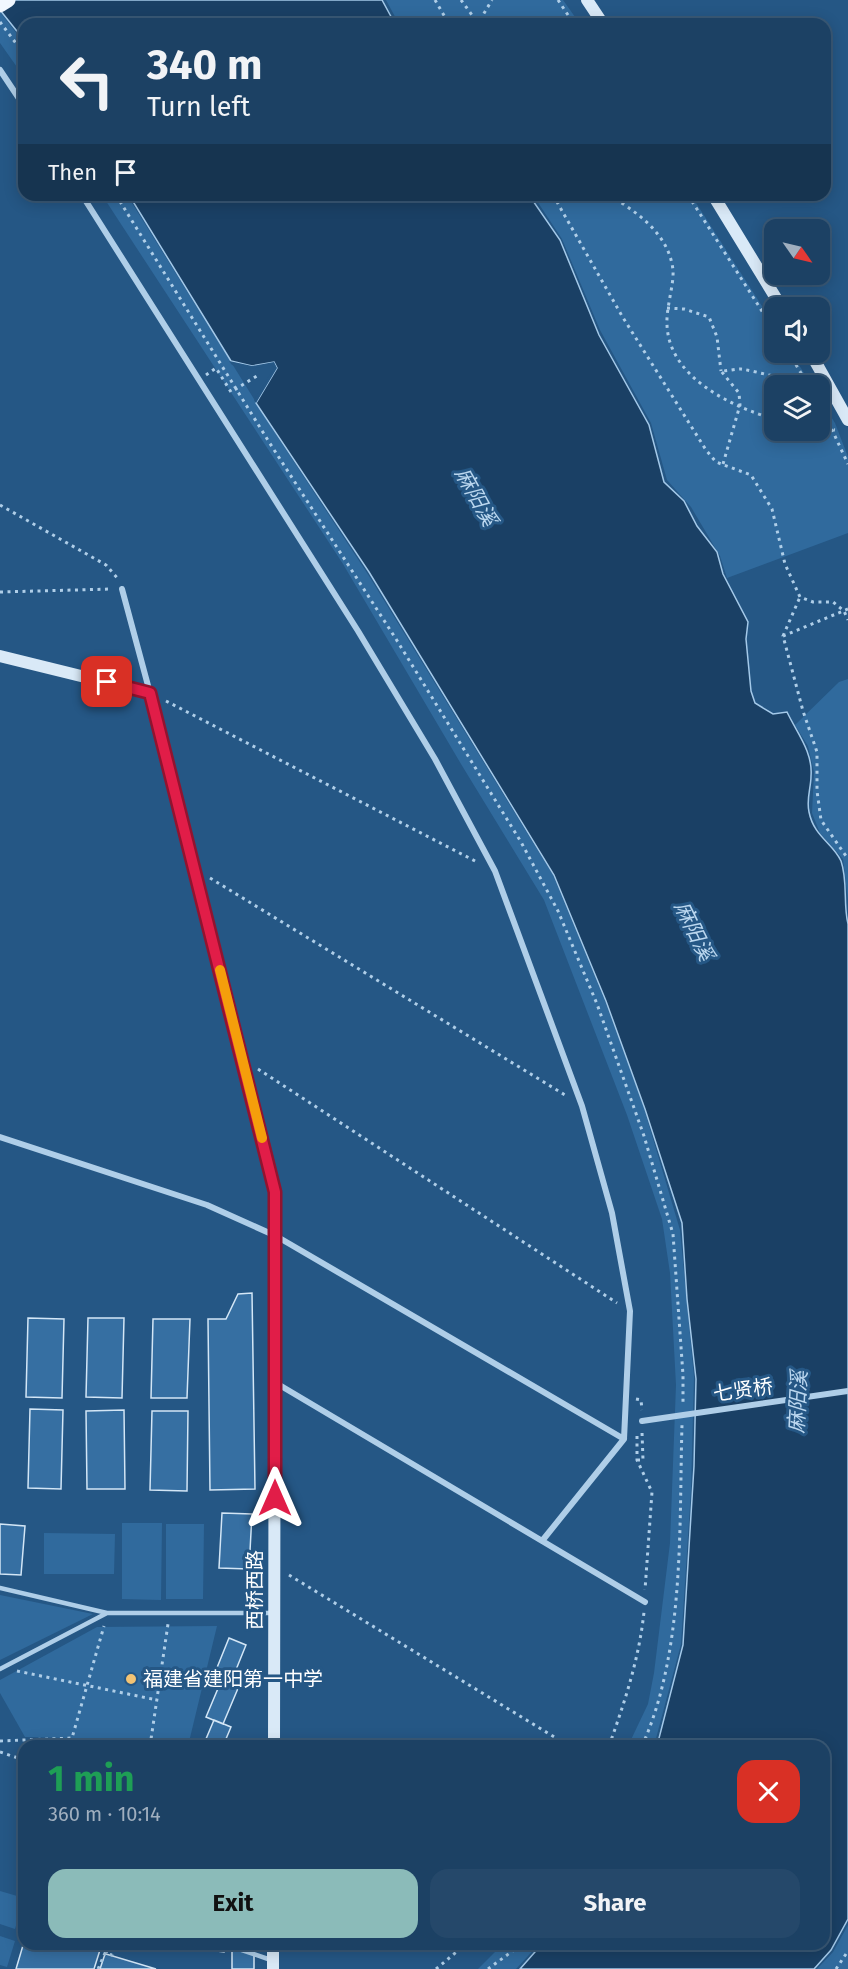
<!DOCTYPE html>
<meta charset="utf-8">
<style>
:root{--surface:#1c4164;--page:#25486a;--text:#f1f3f6;--muted:#a0afbf;--line:#3a5a78;--accent:#8bbbb9}
body{margin:0;font-family:"Fira Sans","Noto Sans SC",sans-serif;background:var(--page);color:var(--text);height:100vh;display:flex;flex-direction:column;font-size:22px;white-space:nowrap}
*{box-sizing:border-box;margin:0}
p{font-size:20px;color:var(--muted)}
.icon{flex:none;width:33px;height:33px;fill:none;stroke:currentColor;stroke-width:2;stroke-linecap:round;stroke-linejoin:round}
.map{position:relative;flex:1;overflow:hidden}
.panel{position:absolute;left:18px;top:1740px;width:812px;height:210px;display:flex;flex-direction:column;background:var(--surface);border-radius:18px;box-shadow:0 3px 15px #0003,0 0 0 2px var(--line)}
.panel>*{flex:none}
.banner{position:absolute;left:18px;top:18px;width:813px;height:183px;border-radius:18px;box-shadow:0 3px 15px #0003,0 0 0 2px var(--line);background:#1c4164;color:var(--text);overflow:hidden}
.needle{width:39px;rotate:124deg}
.controls{position:absolute;left:764px;top:219px;display:grid;gap:12px}
.controls a{display:grid;place-items:center;width:66px;height:66px;border-radius:12px;background:var(--surface);box-shadow:0 3px 15px #0003,0 0 0 2px var(--line);font-size:30px}
.pin{position:absolute;display:grid;place-items:center;width:51px;height:51px;color:#fff;margin:-26px;border-radius:12px;box-shadow:0 3px 9px #0006}
.me{position:absolute;width:66px;margin:-33px;rotate:0deg;stroke-linejoin:round;filter:drop-shadow(0 0 4px #0008)}
.turn{display:flex;align-items:center;gap:21px;height:126px;padding:0 30px;font-size:27px}
.turn .icon{width:78px;height:78px;stroke-width:2.5}
.turn b{display:block;font-size:42px;line-height:51px}
.then{display:flex;align-items:center;height:57px;padding:0 30px;background:#0003;gap:12px;font-size:22px}
.round{display:grid;place-items:center;flex:none;width:63px;height:63px;border-radius:18px;background:var(--page)}
.headline{display:flex;align-items:center;justify-content:space-between;height:102px;padding:0 30px}
h1{font-size:36px;font-weight:700;line-height:45px;color:#1e9e55}
.action{display:flex;gap:12px;margin-top:auto;padding:12px 30px}
.action a{flex:1;height:69px;border-radius:18px;background:var(--accent);color:#111;font-size:24px;font-weight:700;line-height:69px;text-align:center}
.action a+a{background:var(--page);color:var(--text)}
.map>svg:first-child{display:block}
.green{fill:#306a9d}
.water{fill:#1a4065;stroke:#a4c9e9;stroke-width:1.5}
.pier{fill:#255785}
.building{fill:#366fa2;stroke:#d3e6f6;stroke-width:1.5}
.lines{fill:none;stroke-linecap:round;stroke-linejoin:round}
.path{stroke:#afcee8;stroke-width:3;stroke-dasharray:3 4.5;stroke-linecap:butt}
.lane{stroke:#afcee8;stroke-width:4.5}
.street{stroke:#afcee8;stroke-width:6}
.secondary{stroke:#d9e9f7;stroke-width:12}
.primary{stroke:#f1f7fe;stroke-width:15}
.route-casing{stroke:#92132f;stroke-width:15}
.route{stroke:#e11d48;stroke-width:10}
.slow{stroke:#f59e0b;stroke-width:10}
.poi-dot{fill:#f2c374;stroke:#255785;stroke-width:2}
.labels{text-anchor:middle;dominant-baseline:central;stroke-width:6;stroke-linejoin:round;paint-order:stroke}
.street-label{font-size:20px;fill:#fff;stroke:#255785}
.poi-label{font-size:20px;fill:#fff;stroke:#255785;text-anchor:start}
.water-label{font-size:21px;font-style:italic;fill:#bbd7ef;stroke:#255785}
</style>
<div class="map">
<svg width="848" height="1969" viewBox="0 0 848 1969">
<rect width="100%" height="100%" fill="#255785"/>
<!-- green -->
<path class="green" d="M386 0H563L580 24H399Z
M0 12 24 43V77L0 43Z
M102 195H127L277 436 369 576 553 875 605 1001 643 1105 680 1230 694 1377 691 1490 681 1644 654 1746H628L648 1704 654 1673 670 1543 676 1385 670 1273 662 1219 627 1115 544 900 461 764 343 564Z
M533 195H691L774 325V352L791 353 812 385 774 386V430H819V398L835 423 848 457V533L727 578 720 556 691 507 667 480 651 423 600 330 562 239Z
M848 679V900L843 859 820 833 812 813 814 772 808 746 795 725 839 682Z
M122 1523H162L161 1600 122 1599Z
M166 1524H204L203 1599H166Z
M44 1533 115 1534 114 1574H44Z
M0 1595 93 1614 0 1660Z
M217 1626 188 1746H146V1740L25 1737 0 1693V1680L97 1627Z
M0 1891 24 1898 15 1929 0 1924Z
M848 1925V1969H817L833 1952Z
M0 1936 15 1941 7 1967 0 1965Z
M503 1944H539L516 1969H478Z"/>
<!-- water -->
<path class="water" d="M0 0H382L395 24H24V40L0 10Z
M129 195H529L560 240 599 335 649 425 664 482 684 501 697 526 717 552 723 574 748 622 746 639 751 691 755 703 773 714 787 712C797 733 813 752 811 776 811 788 806 799 809 812 814 837 833 843 841 861 848 881 843 904 848 924V1919L831 1950 814 1969H520L542 1944H824V1746H657L683 1645 694 1466 696 1379 687 1299 682 1223 645 1109 606 1001 554 875 369 572 256 403 277 368 274 362 252 366 231 361Z"/>
<!-- pier -->
<path class="pier" d="M229 361 252 366 274 362 277 368 256 403 254 400 274 368 272 365 252 369 232 365Z"/>
<!-- building -->
<path class="building" d="M252 1293 255 1489 210 1490 208 1319H226L238 1294Z
M28 1318 64 1319 62 1398 26 1397Z
M88 1318H124L122 1398 86 1397Z
M153 1319H190L187 1398H151Z
M30 1409 63 1410 61 1489 28 1488Z
M124 1410 125 1489H87L86 1411Z
M152 1411H188L187 1491 150 1490Z
M222 1513 252 1514 249 1569 219 1568Z
M0 1524 25 1526 21 1575 0 1574Z
M251 1594H261V1607L251 1608Z
M229 1638 246 1645 231 1682 214 1675Z
M222 1679 239 1686 223 1724 206 1717Z
M214 1720 231 1727 223 1746H203Z
M24 1942V1944H109L107 1952 100 1950 94 1969H16Z
M208 1944H224V1952L208 1950Z
M232 1944H254V1969H232Z
M105 1954H106L156 1969H100Z"/>
<g class="lines">
<!-- path -->
<path class="path" d="M435 0 449 24
M461 0 472 15 485 24
M558 0 574 24
M480 20 492 0
M0 22 24 54
M116 195 269 442 396 639 521 842 558 911 597 1004 644 1136 673 1234 683 1375V1406
M553 195 622 316 706 450 716 462 751 475 772 509 785 564 800 597 813 602H833L844 611 848 620
M609 195C637 212 669 234 673 270 674 286 666 307 667 325 669 377 730 406 774 419
M688 195 774 330
M667 308 684 309 709 317 717 337 721 371
M788 352 809 386
M206 375 216 368 231 392 260 374
M819 402 848 464
M819 428 835 430
M723 464 740 405 739 393 721 371C728 371 735 369 741 369 762 372 788 383 809 376
M0 505 106 565 119 580
M0 592 112 589
M848 609 783 636 803 711 817 752V791L821 820 848 859
M783 636 800 597
M166 701 477 862
M210 878 565 1095
M258 1069 617 1303
M636 1399 641 1400 642 1410
M637 1436V1460L652 1492 645 1590
M637 1460H643L642 1432
M289 1575 569 1746
M17 1671 157 1700
M0 1741 72 1738 104 1626
M150 1746 168 1624
M609 1746C625 1701 639 1659 644 1612
M642 1746C685 1651 679 1527 682 1425
M0 1752 24 1760
M98 1969 105 1953 112 1955 116 1944
M436 1969 466 1944
M488 1969 522 1944
M836 1969 848 1951"/>
<!-- lane -->
<path class="lane" d="M0 1588 107 1613H272
M0 1669 107 1613
M224 1944 271 1960"/>
<!-- street -->
<path class="street" d="M0 70 24 106
M82 195 358 631 435 759 495 871 582 1106 612 1213 630 1311 624 1439 542 1541
M122 589 150 693
M0 1137 207 1205 276 1236 624 1439
M276 1383 645 1602
M642 1421 848 1391"/>
<!-- secondary -->
<path class="secondary" d="M587 0 603 24
M713 195 782 308
M810 352 848 420
M0 656 150 693 275 1192 274 1746
M273 1969V1944"/>
<!-- primary -->
<path class="primary" d="M0 5 8 0"/>
</g>
<g class="lines">
<!-- route casing -->
<g class="route-casing">
<path id="route" d="M107 682 150 693 275 1192V1498"/>
</g>
<!-- route -->
<use href="#route" class="route"/>
<!-- slow -->
<path class="slow" d="M220 970 262 1138"/>
</g>
<!-- markers -->
<circle class="poi-dot" cx="131" cy="1679" r="6"/>
<g class="labels">
<!-- street labels -->
<g class="street-label">
<text transform="translate(743 1390) rotate(-8)">七贤桥</text>
<text transform="translate(255 1590) rotate(-90)">西桥西路</text>
</g>
<!-- poi labels -->
<g class="poi-label">
<text x="143" y="1679">福建省建阳第一中学</text>
</g>
<!-- water labels -->
<g class="water-label">
<text transform="translate(476 497) rotate(61)">麻阳溪</text>
<text transform="translate(694 931) rotate(64)">麻阳溪</text>
<text transform="translate(798 1402) rotate(-87)">麻阳溪</text>
</g>
</g>
</svg>
<div class="controls">
<a><svg class="needle" viewBox="-14 -14 28 28"><path d="M0-13l5 13h-10z" fill="#e53935"/><path d="M0 13l5-13h-10z" fill="#a0afbf"/></svg></a>
<a><svg class="icon" aria-label="sound" viewBox="0 0 24 24"><path d="M4 9h4l5-4v14l-5-4H4zM17 9q2 3 0 6"/></svg></a>
<a><svg class="icon" aria-label="layers" viewBox="0 0 24 24"><path d="M12 4l9 5-9 5-9-5zM3 14l9 5 9-5"/></svg></a>
</div>
<div class="pin" style="left:107px;top:682px;background:#d93025"><svg class="icon" aria-label="arrive" viewBox="0 0 24 24"><path d="M6 21V4h12l-3 4 3 4H6"/></svg></div>
<svg class="me" style="left:275px;top:1498px" viewBox="-20 -20 40 40"><path d="M0-17L14 15 0 8-14 15z" fill="#e11d48" stroke="#fff" stroke-width="4"/></svg>
<div class="banner">
<div class="turn"><svg class="icon" aria-label="left" viewBox="0 0 24 24"><path d="M17 20v-9H6M10 6l-5 5 5 5"/></svg><div><b>340 m</b>Turn left</div></div>
<div class="then">Then<svg class="icon" aria-label="arrive" viewBox="0 0 24 24"><path d="M6 21V4h12l-3 4 3 4H6"/></svg></div>
</div>
<section class="panel">
<div class="headline"><div><h1>1 min</h1><p>360 m · 10:14</p></div><a class="round" style="background:#d93025;color:#fff"><svg class="icon" aria-label="close" viewBox="0 0 24 24"><path d="M6 6l12 12M18 6L6 18"/></svg></a></div>
<div class="action"><a>Exit</a><a>Share</a></div>
</section>
</div>
